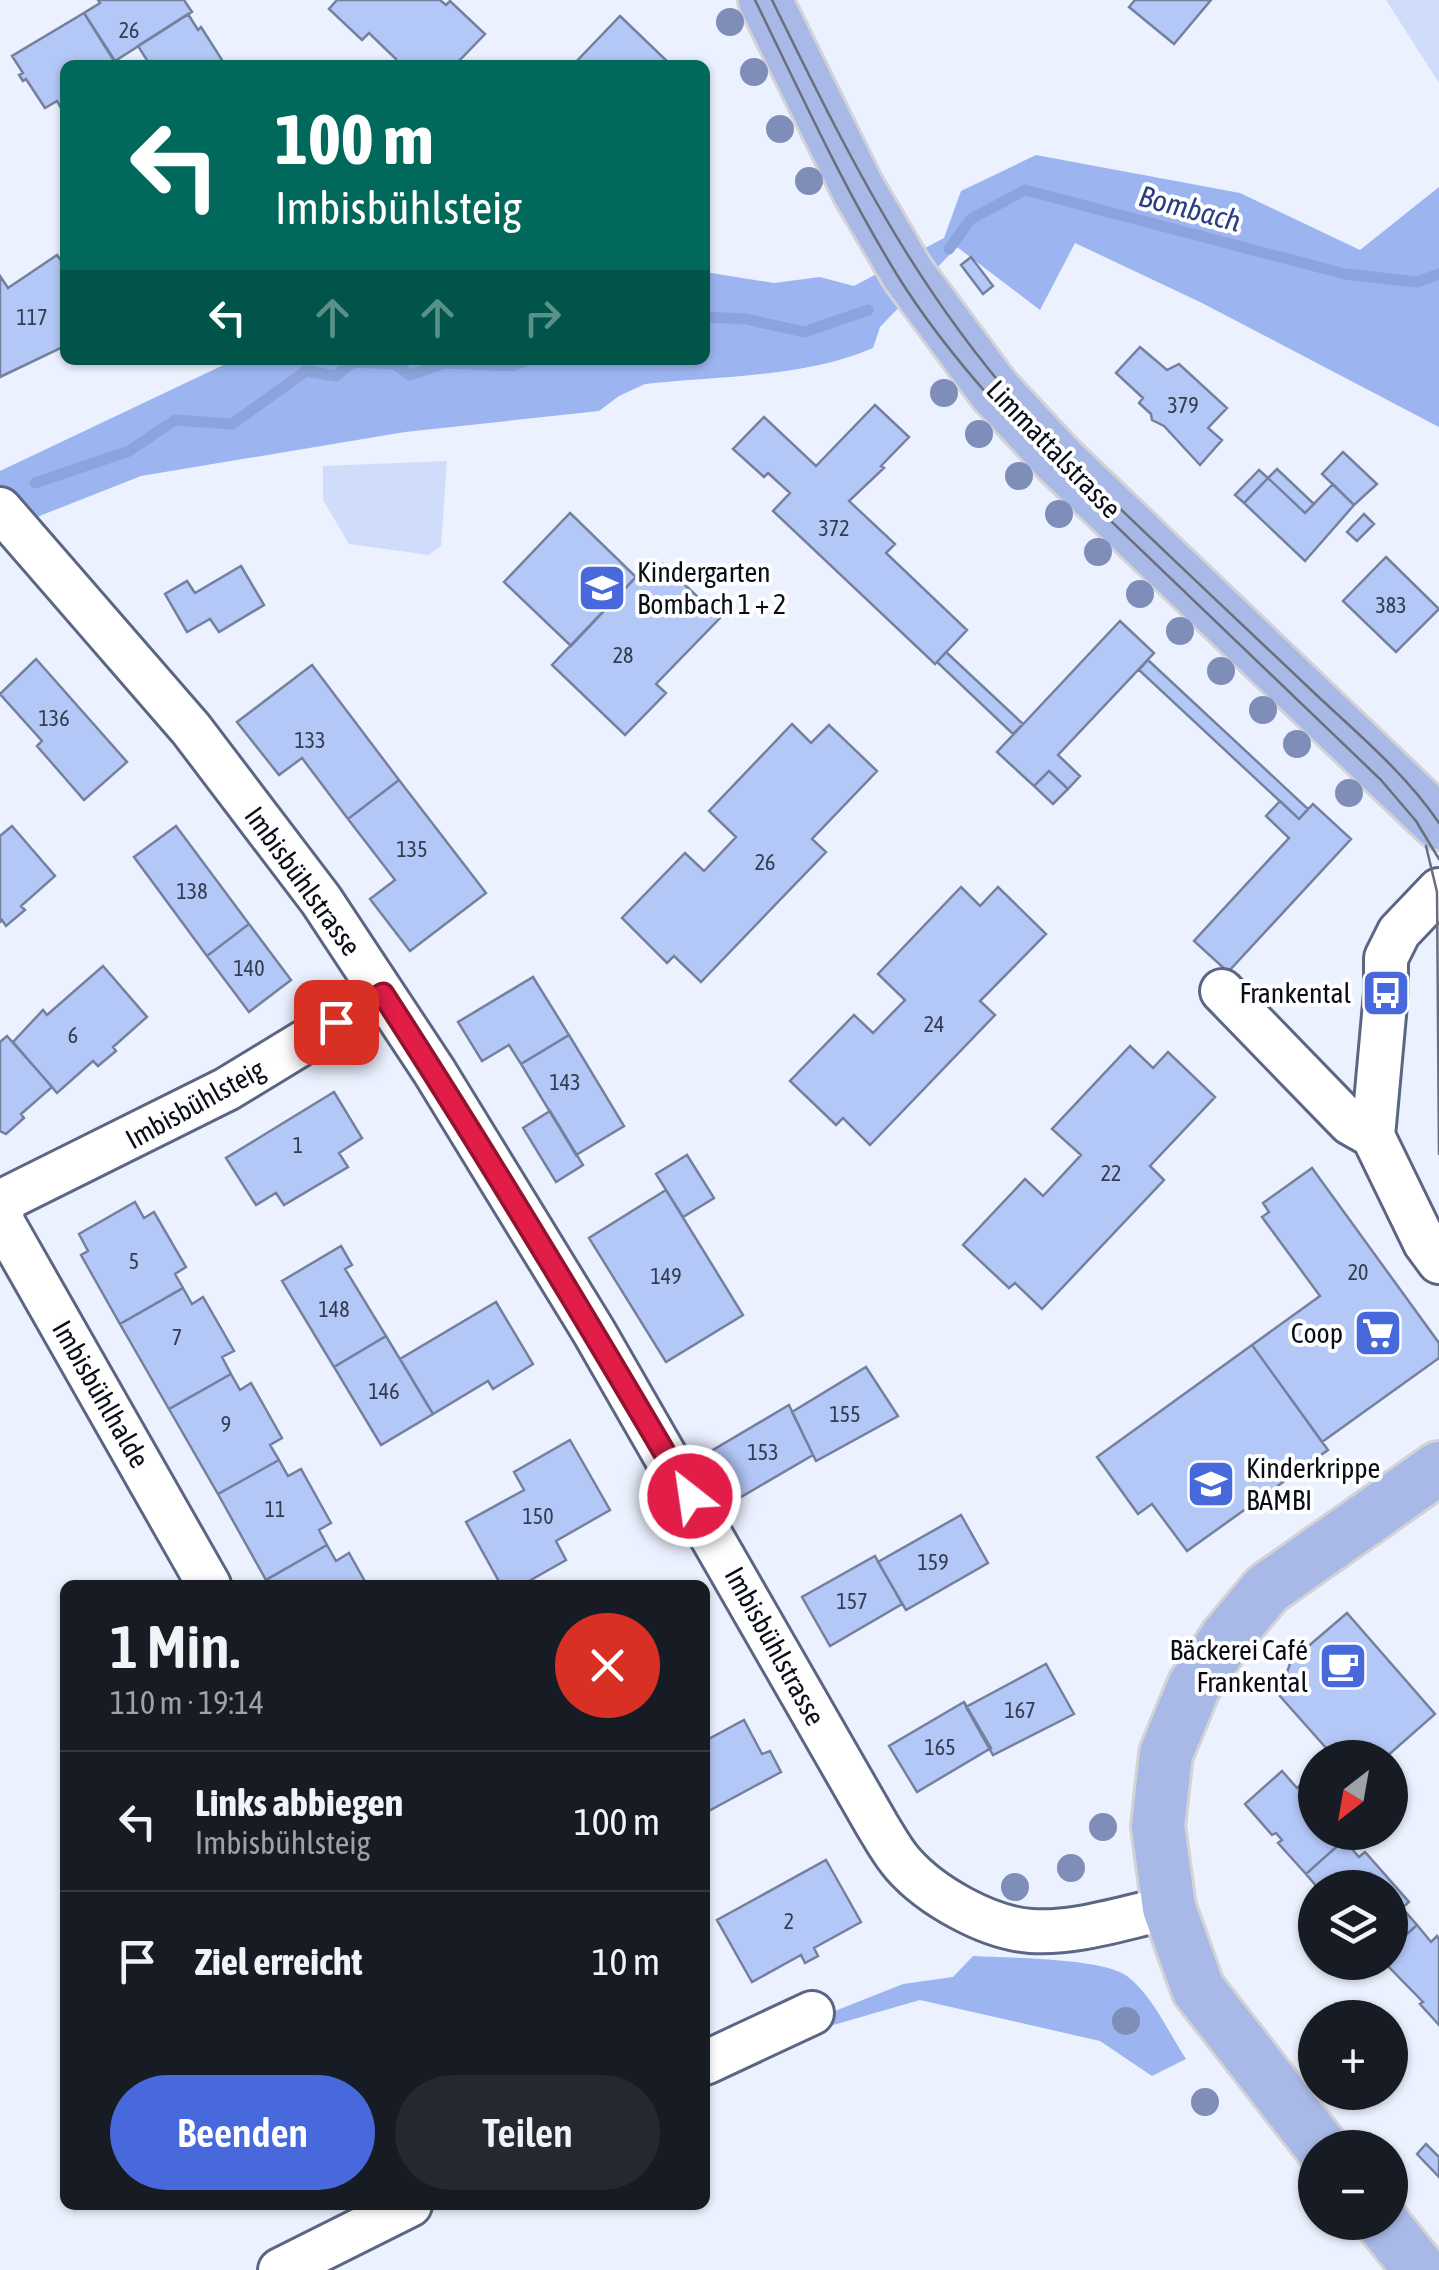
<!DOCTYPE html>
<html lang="de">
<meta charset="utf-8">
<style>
:root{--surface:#171b24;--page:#242831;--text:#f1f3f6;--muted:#9ea1a6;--line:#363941;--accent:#4769dc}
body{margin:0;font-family:"Asap Condensed",sans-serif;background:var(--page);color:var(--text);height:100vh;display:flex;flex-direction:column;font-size:38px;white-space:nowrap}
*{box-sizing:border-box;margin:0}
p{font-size:32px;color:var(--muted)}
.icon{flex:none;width:55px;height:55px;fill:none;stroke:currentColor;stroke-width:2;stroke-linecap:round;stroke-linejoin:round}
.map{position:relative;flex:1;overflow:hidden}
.panel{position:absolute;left:60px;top:1580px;width:650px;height:630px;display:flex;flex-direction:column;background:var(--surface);border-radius:15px;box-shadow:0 2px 8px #0004}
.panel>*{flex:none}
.banner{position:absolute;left:60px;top:60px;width:650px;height:305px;border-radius:15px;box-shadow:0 2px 8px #0004;background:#00695c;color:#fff;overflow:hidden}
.needle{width:65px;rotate:211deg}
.tools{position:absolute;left:1298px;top:1740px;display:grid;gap:20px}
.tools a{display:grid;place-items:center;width:110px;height:110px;border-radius:50%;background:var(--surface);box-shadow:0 2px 8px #0004;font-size:50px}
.pin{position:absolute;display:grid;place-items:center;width:85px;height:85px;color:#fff;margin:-42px;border-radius:20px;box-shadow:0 5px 15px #0006}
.me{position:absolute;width:110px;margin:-55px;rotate:330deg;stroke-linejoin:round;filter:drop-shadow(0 0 8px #0008)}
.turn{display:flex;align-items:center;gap:35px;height:210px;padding:0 50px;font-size:45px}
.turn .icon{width:130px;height:130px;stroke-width:2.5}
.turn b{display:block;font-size:70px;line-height:85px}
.lanes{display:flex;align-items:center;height:95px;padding:0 50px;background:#0003;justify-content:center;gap:50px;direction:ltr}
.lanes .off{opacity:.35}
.round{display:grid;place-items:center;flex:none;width:105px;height:105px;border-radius:52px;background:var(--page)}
.headline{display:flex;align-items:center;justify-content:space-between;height:170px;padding:0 50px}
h1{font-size:60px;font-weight:600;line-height:75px}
.primary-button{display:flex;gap:20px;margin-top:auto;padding:20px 50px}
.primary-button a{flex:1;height:115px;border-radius:60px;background:var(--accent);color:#fff;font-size:40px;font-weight:600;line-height:115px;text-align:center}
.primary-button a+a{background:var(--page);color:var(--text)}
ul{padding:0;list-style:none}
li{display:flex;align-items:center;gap:30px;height:140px;padding:0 50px;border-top:2px solid var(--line)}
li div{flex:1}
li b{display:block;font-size:38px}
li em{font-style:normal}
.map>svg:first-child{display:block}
.green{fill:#d0ddfa}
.forest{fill:#9cb4f0}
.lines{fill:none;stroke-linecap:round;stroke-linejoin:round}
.stream{stroke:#8ca3de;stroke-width:11}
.building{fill:#b4c8f8;stroke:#74809e;stroke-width:2.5}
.minor-casing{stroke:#5b6683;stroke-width:48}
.major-casing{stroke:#d3d3d5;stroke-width:58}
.minor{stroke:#fff;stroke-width:42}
.major{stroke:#a8b9e7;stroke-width:52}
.tram{stroke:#6b6f7b;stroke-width:2.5}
.tree{fill:#7f8db9}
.route-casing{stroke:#92132f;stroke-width:25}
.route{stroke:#e11d48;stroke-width:18}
.labels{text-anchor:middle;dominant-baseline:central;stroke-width:8;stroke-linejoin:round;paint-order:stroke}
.number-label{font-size:22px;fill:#343c50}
.street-label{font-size:28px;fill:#090d18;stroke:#fefefe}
.poi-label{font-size:28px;fill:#090d18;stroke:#fefefe;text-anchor:end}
.water-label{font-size:30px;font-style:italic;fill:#293e84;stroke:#fefefe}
</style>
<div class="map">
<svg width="1439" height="2270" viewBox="0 0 1439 2270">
<rect width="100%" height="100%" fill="#ebf1fe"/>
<!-- green -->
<path class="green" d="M1386 0H1439V83Z
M447 461 441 546 429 555 349 544 323 500V466Z"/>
<!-- forest -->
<path class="forest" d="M1036 155 1240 193 1360 250 1439 187V427L1202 303 1075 243 1040 310 957 247 880 327 873 348C803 378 719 376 645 384L619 396 599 411 405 432 141 476 42 515 0 536V471L234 360H705V272L774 283 820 277 854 286 944 238 961 191Z
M973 1956C1007 1958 1103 1958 1127 1976 1152 1995 1169 2033 1186 2059L1152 2076 1100 2041 920 2000 795 2036 797 2026 903 1984 953 1977Z"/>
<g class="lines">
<!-- stream -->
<path class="stream" d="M949 249 971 219 1025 190 1345 274 1417 282 1439 274
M705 317 746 319 804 332 868 310
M35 483 129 451 175 420 232 424 306 371 336 376 353 362 395 364 410 375 445 363 513 366 528 360"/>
</g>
<!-- building -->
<path class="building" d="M98 0H184L192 12 115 61 84 13 100 3Z
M337 0H440L446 5 450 1 485 34 455 65H390L396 59 369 33 362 40 329 9Z
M1135 0H1211L1174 44 1129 7Z
M84 13 116 64 65 65V105L61 108 57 101 45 108 26 79 23 81 19 75 23 73 12 56Z
M188 14 198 30 201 27 224 63 150 65 138 46Z
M620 16 671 65H573Z
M57 255 65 266V346L0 377V276L8 288Z
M971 257 993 286 983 294 961 265Z
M1140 347 1167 370 1179 364 1227 408 1208 428 1222 440 1200 465 1164 426 1152 420 1151 414 1139 403 1143 398 1116 373Z
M875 405 909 437 881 466 884 468 849 501 895 544 886 553 967 630 935 664 773 511 790 493 768 473 764 477 733 449 764 417 816 466Z
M1343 452 1377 484 1354 505 1322 474Z
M1277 469 1314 504 1305 513 1268 478Z
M1259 470 1268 478 1244 503 1235 495Z
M1268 478 1305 513 1333 484 1354 505 1305 561 1244 503Z
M570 513 636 577 571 646 504 582Z
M1364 514 1374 524 1357 541 1347 532Z
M1386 557 1439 609 1396 652 1343 601Z
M663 564 720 618 656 684 666 693 625 735 552 665 636 577 644 584Z
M241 566 264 605 219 632 210 619 187 632 165 594 187 581 195 593Z
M1120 621 1154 653 1058 755 1080 776 1068 789 1049 771 1034 786 997 752Z
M946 652 1023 724 1013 734 937 662Z
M36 659 127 762 84 800 37 746 42 741 0 694Z
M1148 660 1308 809 1299 819 1139 670Z
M312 665 399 780 348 819 302 758 279 775 237 722Z
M792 724 811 743 829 725 877 771 812 839 826 852 701 982 674 956 667 963 622 918 685 853 704 871 736 837 709 811Z
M1049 771 1068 789 1053 804 1034 786Z
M399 780 486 893 410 951 370 899 395 880 348 819Z
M1280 801 1299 819 1313 804 1351 839 1228 972 1194 941 1289 838 1266 816Z
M12 826 55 876 21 906 25 910 6 926 2 920 0 922V836Z
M176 826 249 924 207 956 134 857Z
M961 887 980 906 998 887 1046 934 980 1001 995 1015 870 1145 843 1118 836 1125 790 1081 854 1015 873 1033 905 1000 878 974Z
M249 924 291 980 249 1012 207 956Z
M103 966 147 1017 113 1047 116 1051 98 1066 93 1061 57 1093 13 1042 43 1010 47 1015Z
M533 977 569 1035 521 1064 509 1045 482 1061 458 1022Z
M569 1035 624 1126 576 1155 521 1064Z
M7 1036 52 1087 21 1114 24 1118 6 1134 0 1131V1042Z
M1130 1046 1153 1068 1168 1052 1215 1097 1150 1166 1164 1180 1042 1309 1015 1283 1009 1288 963 1245 1025 1179 1043 1196 1081 1155 1052 1129Z
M334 1092 362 1138 339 1153 348 1167 284 1205 276 1193 256 1205 226 1158Z
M550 1111 583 1165 556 1182 523 1128Z
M687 1155 714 1198 683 1217 656 1174Z
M1312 1168 1439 1343V1358L1322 1442 1252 1345 1320 1296 1262 1217 1269 1212 1263 1203Z
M666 1190 743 1315 666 1362 589 1238Z
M135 1202 144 1218 154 1212 186 1267 175 1274 183 1288 120 1324 81 1255 88 1251 79 1234Z
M341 1246 352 1265 345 1269 386 1336 334 1367 282 1281Z
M183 1288 192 1304 203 1297 234 1351 222 1357 231 1374 169 1409 120 1324Z
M496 1302 533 1364 493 1389 488 1381 433 1414 400 1359Z
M386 1336 433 1414 381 1445 334 1367Z
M1252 1345 1328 1450 1187 1551 1152 1504 1138 1514 1097 1457Z
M866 1367 898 1416 816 1461 792 1412Z
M231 1374 240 1390 251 1383 282 1438 270 1445 279 1460 218 1494 169 1409Z
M789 1405 813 1455 741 1497 713 1450Z
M570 1440 610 1510 556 1541 566 1560 522 1585H501L466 1522 524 1490 514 1472Z
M279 1460 288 1476 301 1469 331 1523 319 1530 327 1545 266 1580 218 1494Z
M961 1515 988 1563 906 1610 878 1562Z
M327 1545 336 1561 349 1553 367 1585H269L266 1580Z
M875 1556 902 1604 830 1646 802 1597Z
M1347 1613 1435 1714 1385 1758H1335L1279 1695 1291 1661Z
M1046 1664 1074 1714 993 1755 966 1707Z
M964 1702 991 1748 917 1792 889 1746Z
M744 1720 762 1754 770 1751 781 1772 705 1813V1741Z
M1282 1771 1297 1788 1304 1782 1315 1795V1832H1337L1344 1840 1306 1874 1278 1843 1282 1840 1276 1833 1272 1835 1245 1804Z
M1344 1840 1359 1857 1365 1852 1409 1902 1402 1908 1417 1925 1390 1949V1888H1318L1306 1874Z
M826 1860 861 1922 814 1948 818 1956 805 1963 801 1955 752 1982 717 1920Z
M1417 1925 1431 1942 1437 1936 1439 1939V2025L1420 2004 1423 2002 1384 1962H1390V1949Z
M1426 2144 1439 2157V2177L1417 2154Z"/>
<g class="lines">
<!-- minor casing -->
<g class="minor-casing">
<path id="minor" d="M0 509 191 729 321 900 434 1071 594 1332 877 1825C885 1838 893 1853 903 1864 931 1896 988 1928 1031 1931 1077 1934 1125 1917 1169 1908
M1439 890 1399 932 1386 958V993L1373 1136 1425 1243 1439 1262
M1222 991 1350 1123 1373 1136
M3 1201 2 1221 209 1585
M0 1202 227 1089 383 994
M705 2063 812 2013
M280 2270 410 2205"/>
</g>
<!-- major casing -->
<g class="major-casing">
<path id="major" d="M765 0 858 189 908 274 994 390 1059 460 1439 823
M1322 2148 1198 1989 1169 1908 1158 1826 1166 1754 1194 1686 1227 1637 1267 1589 1439 1468
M1382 2222 1420 2270"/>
</g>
<!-- minor -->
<use href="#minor" class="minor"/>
<!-- major -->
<use href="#major" class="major"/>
<!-- tram -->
<path class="tram" d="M755 0C801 94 844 189 899 278 945 351 1004 415 1065 477L1381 780 1416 821 1439 859
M772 0C859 178 933 326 1077 467 1153 541 1231 614 1308 687 1353 730 1404 771 1439 823
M1426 846 1437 892 1439 1154"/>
</g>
<!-- trees -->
<g class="tree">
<circle cx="730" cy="22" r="14"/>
<circle cx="754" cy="72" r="14"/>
<circle cx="780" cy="129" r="14"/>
<circle cx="809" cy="181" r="14"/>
<circle cx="944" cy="393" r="14"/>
<circle cx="979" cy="434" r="14"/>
<circle cx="1019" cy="476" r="14"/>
<circle cx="1059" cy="514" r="14"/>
<circle cx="1098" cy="552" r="14"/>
<circle cx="1140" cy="594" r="14"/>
<circle cx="1180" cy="631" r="14"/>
<circle cx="1221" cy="671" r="14"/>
<circle cx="1263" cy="710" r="14"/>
<circle cx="1297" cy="744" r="14"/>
<circle cx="1349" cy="793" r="14"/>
<circle cx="1103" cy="1827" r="14"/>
<circle cx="1071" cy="1868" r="14"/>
<circle cx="1015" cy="1887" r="14"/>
<circle cx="1126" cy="2021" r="14"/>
<circle cx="1205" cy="2102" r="14"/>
</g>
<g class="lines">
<!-- route casing -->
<g class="route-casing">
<path id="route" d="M336 1022 383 994C490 1159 591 1327 690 1496"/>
</g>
<!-- route -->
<use href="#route" class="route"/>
</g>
<!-- icons -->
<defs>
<g id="school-square" transform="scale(2.5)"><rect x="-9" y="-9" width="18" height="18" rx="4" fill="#4769dc" stroke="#fefefe"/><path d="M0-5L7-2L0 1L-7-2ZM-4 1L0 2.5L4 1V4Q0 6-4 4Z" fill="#fff"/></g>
<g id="bus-square" transform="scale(2.5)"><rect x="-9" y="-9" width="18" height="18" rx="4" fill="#4769dc" stroke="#fefefe"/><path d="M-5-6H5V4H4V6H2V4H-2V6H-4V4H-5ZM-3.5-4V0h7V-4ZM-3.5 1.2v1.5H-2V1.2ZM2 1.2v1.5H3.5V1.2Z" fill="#fff"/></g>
<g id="supermarket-square" transform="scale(2.5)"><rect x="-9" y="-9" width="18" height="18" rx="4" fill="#4769dc" stroke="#fefefe"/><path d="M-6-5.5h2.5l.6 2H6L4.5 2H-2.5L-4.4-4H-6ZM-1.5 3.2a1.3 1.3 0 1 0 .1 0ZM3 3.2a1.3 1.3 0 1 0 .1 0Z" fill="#fff"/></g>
<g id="cafe-square" transform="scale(2.5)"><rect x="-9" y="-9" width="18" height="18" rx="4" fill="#4769dc" stroke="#fefefe"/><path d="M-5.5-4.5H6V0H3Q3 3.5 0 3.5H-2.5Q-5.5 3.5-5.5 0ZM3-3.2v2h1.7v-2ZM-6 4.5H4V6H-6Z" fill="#fff"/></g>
</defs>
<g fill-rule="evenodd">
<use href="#school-square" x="602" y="588"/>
<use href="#bus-square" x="1386" y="993"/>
<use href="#supermarket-square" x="1378" y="1333"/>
<use href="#school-square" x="1211" y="1484"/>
<use href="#cafe-square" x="1343" y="1666"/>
</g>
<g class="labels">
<!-- number labels -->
<g class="number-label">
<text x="129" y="30">26</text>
<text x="32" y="317">117</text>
<text x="1183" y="405">379</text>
<text x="834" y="528">372</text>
<text x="1391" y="605">383</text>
<text x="623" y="655">28</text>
<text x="54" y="718">136</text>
<text x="310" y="740">133</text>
<text x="412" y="849">135</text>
<text x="765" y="862">26</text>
<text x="192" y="891">138</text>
<text x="249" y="968">140</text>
<text x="934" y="1024">24</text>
<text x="73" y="1035">6</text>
<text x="565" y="1082">143</text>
<text x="298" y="1145">1</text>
<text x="1111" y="1173">22</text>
<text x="134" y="1261">5</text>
<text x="1358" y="1272">20</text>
<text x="666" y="1276">149</text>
<text x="334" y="1309">148</text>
<text x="177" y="1337">7</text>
<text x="384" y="1391">146</text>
<text x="845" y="1414">155</text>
<text x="226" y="1424">9</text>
<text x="763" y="1452">153</text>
<text x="275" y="1509">11</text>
<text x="538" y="1516">150</text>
<text x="933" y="1562">159</text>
<text x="852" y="1601">157</text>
<text x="1020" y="1710">167</text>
<text x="940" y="1747">165</text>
<text x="789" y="1921">2</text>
</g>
<!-- street labels -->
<g class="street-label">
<text transform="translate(1054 449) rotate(46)">Limmattalstrasse</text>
<text transform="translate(303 881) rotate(54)">Imbisbühlstrasse</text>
<text transform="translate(195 1104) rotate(-29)">Imbisbühlsteig</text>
<text transform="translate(101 1394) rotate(60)">Imbisbühlhalde</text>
<text transform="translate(775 1646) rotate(61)">Imbisbühlstrasse</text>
</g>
<!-- poi labels -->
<g class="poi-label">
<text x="637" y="572" text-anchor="start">Kindergarten<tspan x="637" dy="32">Bombach 1 + 2</tspan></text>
<text x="1351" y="993">Frankental</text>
<text x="1343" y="1333">Coop</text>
<text x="1246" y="1468" text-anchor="start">Kinderkrippe<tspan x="1246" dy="32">BAMBI</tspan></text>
<text x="1308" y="1650">Bäckerei Café<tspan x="1308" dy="32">Frankental</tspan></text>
</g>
<!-- water labels -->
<g class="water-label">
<text transform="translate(1190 208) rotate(15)">Bombach</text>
</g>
</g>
</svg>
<div class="tools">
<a><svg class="needle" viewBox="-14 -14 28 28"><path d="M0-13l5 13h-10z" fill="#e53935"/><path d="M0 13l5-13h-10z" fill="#9ea1a6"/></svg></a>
<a><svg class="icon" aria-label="layers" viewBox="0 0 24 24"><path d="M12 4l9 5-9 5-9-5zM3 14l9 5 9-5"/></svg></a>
<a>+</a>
<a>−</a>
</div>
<div class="pin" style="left:336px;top:1022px;background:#d93025"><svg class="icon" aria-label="arrive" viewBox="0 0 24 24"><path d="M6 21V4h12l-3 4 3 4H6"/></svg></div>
<svg class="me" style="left:690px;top:1496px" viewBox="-20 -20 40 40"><circle r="17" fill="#e11d48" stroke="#fff" stroke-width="3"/><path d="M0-11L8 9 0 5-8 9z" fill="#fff"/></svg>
<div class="banner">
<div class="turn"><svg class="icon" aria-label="left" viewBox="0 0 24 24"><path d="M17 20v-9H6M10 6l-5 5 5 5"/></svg><div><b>100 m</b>Imbisbühlsteig</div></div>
<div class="lanes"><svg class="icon" aria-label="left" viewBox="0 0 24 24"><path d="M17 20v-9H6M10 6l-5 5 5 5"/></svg><svg class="icon off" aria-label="ahead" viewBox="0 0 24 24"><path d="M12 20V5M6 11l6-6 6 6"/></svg><svg class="icon off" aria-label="ahead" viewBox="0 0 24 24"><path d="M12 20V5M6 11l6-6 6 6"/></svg><svg class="icon off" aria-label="right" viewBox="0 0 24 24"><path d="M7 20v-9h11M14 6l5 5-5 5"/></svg></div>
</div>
<section class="panel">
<div class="headline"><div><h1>1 Min.</h1><p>110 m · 19:14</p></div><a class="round" style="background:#d93025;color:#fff"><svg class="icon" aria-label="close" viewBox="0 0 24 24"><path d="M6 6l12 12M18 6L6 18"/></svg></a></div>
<ul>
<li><svg class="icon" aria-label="left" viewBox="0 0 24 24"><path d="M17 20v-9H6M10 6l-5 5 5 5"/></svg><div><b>Links abbiegen</b><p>Imbisbühlsteig</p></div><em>100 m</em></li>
<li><svg class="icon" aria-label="arrive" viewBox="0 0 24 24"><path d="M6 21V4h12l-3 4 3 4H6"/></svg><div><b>Ziel erreicht</b></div><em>10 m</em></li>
</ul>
<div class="primary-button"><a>Beenden</a><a>Teilen</a></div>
</section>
</div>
